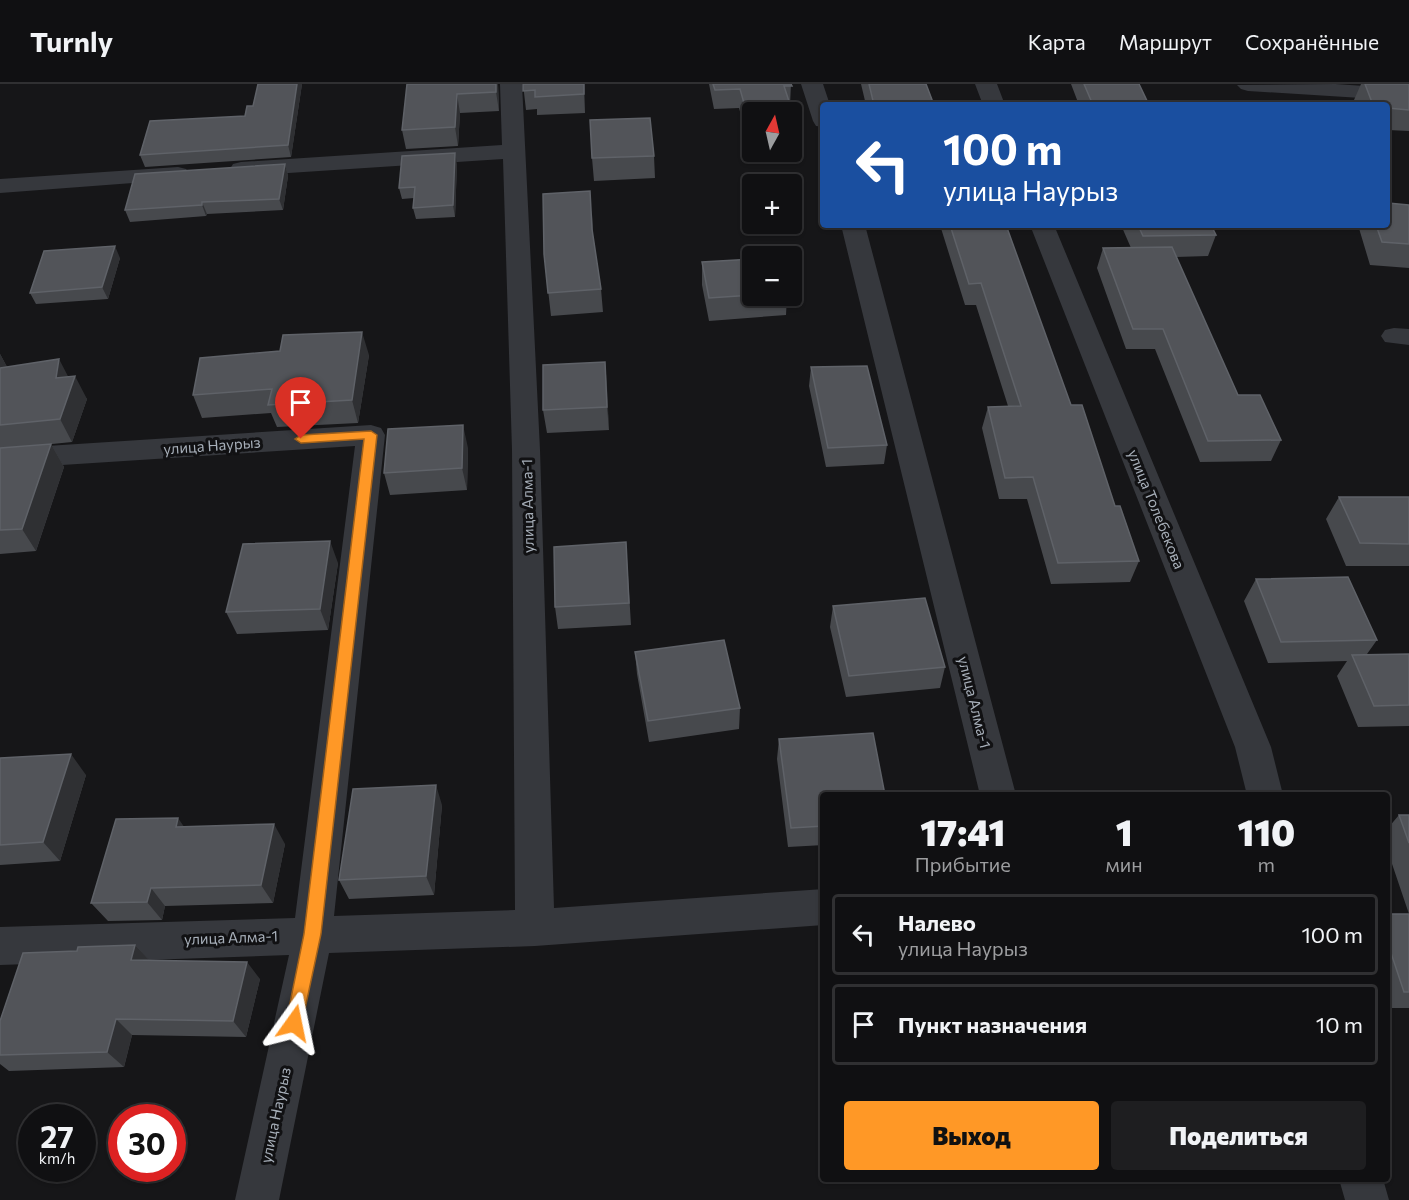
<!DOCTYPE html>
<html lang="ru">
<meta charset="utf-8">
<style>
:root{--surface:#101012;--page:#1e1e20;--text:#f1f3f6;--muted:#9c9d9f;--line:#303032;--accent:#ff9826}
body{margin:0;font-family:Commissioner,sans-serif;background:var(--page);color:var(--text);height:100vh;display:flex;flex-direction:column;font-size:22px;white-space:nowrap}
*{box-sizing:border-box;margin:0}
p{font-size:20px;color:var(--muted)}
.icon{flex:none;width:33px;height:33px;fill:none;stroke:currentColor;stroke-width:2;stroke-linecap:round;stroke-linejoin:round}
.map{position:relative;flex:1;overflow:hidden}
.panel{position:absolute;left:820px;top:708px;width:570px;height:390px;display:flex;flex-direction:column;background:var(--surface);border-radius:6px;box-shadow:0 2px 4px #0004,0 0 0 2px var(--line)}
.panel>*{flex:none}
.hud{position:absolute;left:820px;top:18px;width:570px;height:126px;border-radius:6px;box-shadow:0 2px 4px #0004,0 0 0 2px var(--line);background:#1a4fa0;color:#fff;overflow:hidden}
.needle{width:39px;rotate:8deg}
.controls{position:absolute;left:742px;top:18px;display:grid;gap:12px}
.controls a{display:grid;place-items:center;width:60px;height:60px;border-radius:6px;background:var(--surface);box-shadow:0 2px 4px #0004,0 0 0 2px var(--line);font-size:30px}
.speed{position:absolute;left:18px;top:1020px;display:flex;gap:12px;font-size:30px;font-weight:700;text-align:center}
.speed>*{display:grid;place-content:center;width:78px;height:78px;border-radius:50%;background:var(--surface);box-shadow:0 2px 4px #0004,0 0 0 2px var(--line);line-height:1}
.speed small{font-size:15px;font-weight:400}
.speed .limit{border:9px solid #d22;background:#fff;color:#111}
.pin{position:absolute;display:grid;place-items:center;width:51px;height:51px;color:#fff;margin:-62px -26px;border-radius:50% 50% 50% 0;rotate:-45deg;box-shadow:0 0 6px #0007}
.pin .icon{rotate:45deg}
.me{position:absolute;width:66px;margin:-33px;rotate:12deg;stroke-linejoin:round;filter:drop-shadow(0 0 4px #0008)}
.turn{display:flex;align-items:center;gap:21px;height:126px;padding:0 24px;font-size:27px}
.turn .icon{width:78px;height:78px;stroke-width:2.5}
.turn b{display:block;font-size:42px;line-height:51px}
.eta{display:flex;justify-content:space-evenly;align-items:center;height:102px;text-align:center}
.eta b{font-size:36px;font-weight:800;line-height:42px}
.primary-button{display:flex;gap:12px;margin-top:auto;padding:12px 24px}
.primary-button a{flex:1;height:69px;border-radius:6px;background:var(--accent);color:#111;font-size:24px;font-weight:800;line-height:69px;text-align:center}
.primary-button a+a{background:var(--page);color:var(--text)}
ul{padding:0;list-style:none}
li{display:flex;align-items:center;gap:18px;height:81px;margin:0 12px 9px;padding:0 12px;border:3px solid var(--line);border-radius:6px}
li div{flex:1}
li b{display:block;font-size:22px}
li em{font-style:normal}
header{display:flex;align-items:center;gap:36px;box-sizing:border-box;height:84px;padding:0 30px;background:var(--surface);border-bottom:2px solid var(--line)}
header strong{font-size:28px}
nav{display:flex;gap:33px;margin-inline-start:auto;font-size:21px}
.map>svg:first-child{display:block}
.lines{fill:none;stroke-linecap:round;stroke-linejoin:round}
.minor{fill:#36383d;fill-rule:evenodd}
.wall{fill:#47494d;fill-rule:evenodd}
.shaded-wall{fill:#2f3033}
.building{fill:#525459;stroke:#5f6268;stroke-width:1.5}
.route{fill:#ff9826;stroke:#a66319;stroke-width:1.5}
.labels{text-anchor:middle;dominant-baseline:central;stroke-width:6;stroke-linejoin:round;paint-order:stroke}
.street-label{font-size:15px;fill:#a7afb9;stroke:#111113}
</style>
<header>
<strong>Turnly</strong>
<nav><a>Карта</a><a>Маршрут</a><a>Сохранённые</a></nav>
</header>
<div class="map">
<svg width="1409" height="1116" viewBox="0 0 1409 1116">
<rect width="100%" height="100%" fill="#161618"/>
<g class="lines">
<!-- minor -->
<path class="minor" d="M500 0H522L540 366 554 824 824 805V841L535 862 329 869 279 1116H235L289 871 0 881V843L295 834 355 362 0 385V365L371 341 381 344 385 351 334 832 515 826 512 366 503 75 241 92 233 90 230 85 233 80 241 78 502 61Z
M801 0H823L830 21H824V43L816 42 813 37Z
M975 0H997L1005 21H983Z
M1335 0 1409 5V17L1248 7 1241 5 1237 1Z
M178 83 186 85 190 90 186 95 0 109V95Z
M841 141H865L1016 711H980Z
M1030 141H1054L1271 663 1283 711H1247L1235 663Z
M1394 244 1409 245V261L1385 258 1381 252 1385 246Z
M1339 1095H1383L1389 1116H1345Z"/>
</g>
<!-- wall -->
<path class="wall" d="M302 0 291 73 145 83 140 71 245 32 253 22Z
M407 0H498L499 27 460 29 458 62 406 65 402 46Z
M523 0H584L585 29 537 31V25L526 26Z
M709 0H791L790 21 799 48 798 67 752 70 739 24 714 25ZM753 28H792V68H753Z
M861 0H926L934 21H866Z
M1071 0H1139L1149 21H1079Z
M1361 0H1409V47L1388 46V21H1356L1354 16Z
M654 72 655 94 594 97 592 74Z
M285 80 288 92 283 126 207 130 206 132 130 138 125 126Z
M457 80 455 133 416 135 413 124 414 114 402 115 399 104Z
M1409 121V184L1370 181 1358 141H1388Z
M592 130 593 152 601 205 603 228 551 232 544 170Z
M940 141H1006L1071 321 1139 477 1130 498 1051 500 1027 415H999L982 344 988 323 1008 322 976 221H965Z
M1121 141H1211L1216 151 1208 172 1176 173 1238 311 1281 356 1271 377 1200 378 1155 265H1126L1097 184 1103 164H1131Z
M120 174 108 215 36 220 30 209Z
M753 175V212H787L786 231 709 237 702 201V178Z
M0 270 7 283 68 293 87 315 72 358 42 361 51 360 64 383 36 467 0 470Z
M369 271 358 339 277 343 271 329 202 334 193 311Z
M605 278 609 346 547 349 543 326Z
M811 283 887 361 884 380 826 383 809 302Z
M468 364 467 406 390 411 384 389Z
M1339 413H1409V482H1346L1326 435Z
M626 458 631 541 558 545 555 523Z
M338 479 328 546 237 550 226 528Z
M1256 495 1377 556 1367 570H1409V642L1358 643 1337 592 1347 577 1268 579 1244 517Z
M833 522 945 583 940 604 846 613 830 543Z
M635 568 740 624 739 645 649 658 637 590Z
M779 655 824 711V761L788 763 777 675Z
M0 674 86 691 60 777 0 781Z
M442 721 434 811 349 815 339 796Z
M1399 731H1409V924H1388V830H1409L1388 768V744Z
M184 742 285 760 273 819 165 822 162 836 108 837 91 819Z
M135 861 150 877 260 895 246 953 132 951 124 983 9 987 0 980V937L77 867Z"/>
<!-- shaded-wall -->
<path class="shaded-wall" d="M297 0H302L291 73 288 61Z
M496 0H498L499 27 496 8Z
M457 10 460 29 458 62 455 43Z
M455 69 457 80 455 133 453 121Z
M285 80 288 92 283 126 279 115Z
M202 118 207 130 206 132 202 121Z
M115 162 120 174 108 215 102 203Z
M362 248 369 271 358 339 352 316Z
M0 270 11 290 0 301Z
M59 275 71 298 75 292 87 315 72 358 60 335 56 294Z
M605 278 607 301 609 346 607 323Z
M463 341 468 364 467 406 462 384Z
M51 360 64 383 36 467 22 445Z
M330 457 338 479 328 546 320 525Z
M71 670 86 691 60 777 43 758Z
M436 701 442 721 434 811 426 792Z
M178 734 191 753 176 743Z
M274 740 285 760 273 819 261 801Z
M151 804 165 822 162 836 147 818Z
M135 861 151 878 131 876Z
M247 878 260 895 246 953 233 937Z
M116 935 132 951 124 983 107 968Z"/>
<!-- building -->
<path class="building" d="M258 0H297L288 61 140 71 150 37 245 32 247 22H253Z
M407 0H496V8L457 10 455 43 402 46Z
M523 0H584V10L535 13V6L523 7Z
M713 0H791L792 2H784L799 48 792 49V28H753V51L740 5 715 6Z
M869 0H926L934 21H874Z
M1084 0H1139L1149 21H1093Z
M1365 0H1409V26L1388 24V21H1373Z
M650 34 654 72 592 74 590 36Z
M455 69 453 121 413 124 415 103 399 104 402 72Z
M285 80 279 115 202 118V121L125 126 135 90Z
M590 107 592 145 601 205 548 209 544 170 543 110Z
M1388 119 1409 121V160L1382 158 1376 141H1388Z
M950 141H1006L1071 321H1082L1115 422H1120L1139 477 1058 479 1033 393 1005 394 988 323 1021 322 981 199 969 200Z
M1138 141H1211L1216 151 1143 152Z
M115 162 102 203 30 209 44 167Z
M1172 163 1238 311H1260L1281 356 1208 357 1163 245H1133L1103 164Z
M753 175V211L709 214 702 178Z
M362 248 352 316 268 321 272 305 193 311 200 274 280 267 283 251Z
M59 275 56 294 75 292 60 335 0 341V284Z
M605 278 607 323 543 326V281Z
M867 282 887 361 828 364 811 283Z
M463 341 462 384 384 389 388 345Z
M51 360 22 445 0 446V364Z
M1339 413H1409V460L1360 459Z
M330 457 320 525 226 528 243 460Z
M626 458 629 519 555 523 554 463Z
M1348 493 1377 556 1281 558 1256 495Z
M925 514 945 583 849 592 833 522Z
M724 556 740 624 648 637 635 568Z
M1409 570V621L1374 622 1352 571Z
M873 649 885 711H824V742L791 744 779 655Z
M71 670 43 758 0 761V674Z
M436 701 426 792 339 796 353 705Z
M1399 731H1409V759Z
M178 734 176 743 274 740 261 801 151 804 147 818 91 819 116 735Z
M1388 830H1409V908H1404L1388 860Z
M135 861 131 876 247 878 233 937 116 935 107 968 0 971V937L23 869 77 867 78 863Z"/>
<!-- route -->
<path class="route" d="M371 347 377 351 321 850 302 939 300 944 294 947 288 944 286 939 304 850 364 355 301 359 295 355 301 351Z"/>
<g class="labels">
<!-- street labels -->
<g class="street-label">
<text transform="translate(212 361) rotate(-4)">улица Наурыз</text>
<text transform="translate(527 422) rotate(-91)">улица Алма-1</text>
<text transform="translate(1157 425) rotate(68)">улица Толебекова</text>
<text transform="translate(975 618) rotate(76)">улица Алма-1</text>
<text transform="translate(231 853) rotate(-2)">улица Алма-1</text>
<text transform="translate(275 1031) rotate(-78)">улица Наурыз</text>
</g>
</g>
</svg>
<div class="controls">
<a><svg class="needle" viewBox="-14 -14 28 28"><path d="M0-13l5 13h-10z" fill="#e53935"/><path d="M0 13l5-13h-10z" fill="#9c9d9f"/></svg></a>
<a>+</a>
<a>−</a>
</div>
<div class="speed"><div>27<small>km/h</small></div><div class="limit">30</div></div>
<div class="pin" style="left:301px;top:355px;background:#d93025"><svg class="icon" aria-label="arrive" viewBox="0 0 24 24"><path d="M6 21V4h12l-3 4 3 4H6"/></svg></div>
<svg class="me" style="left:294px;top:939px" viewBox="-20 -20 40 40"><path d="M0-17L14 15 0 8-14 15z" fill="#ff9826" stroke="#fff" stroke-width="4"/></svg>
<div class="hud">
<div class="turn"><svg class="icon" aria-label="left" viewBox="0 0 24 24"><path d="M17 20v-9H6M10 6l-5 5 5 5"/></svg><div><b>100 m</b>улица Наурыз</div></div>
</div>
<section class="panel">
<div class="eta">
<div><b>17:41</b><p>Прибытие</p></div>
<div><b>1</b><p>мин</p></div>
<div><b>110</b><p>m</p></div>
</div>
<ul>
<li><svg class="icon" aria-label="left" viewBox="0 0 24 24"><path d="M17 20v-9H6M10 6l-5 5 5 5"/></svg><div><b>Налево</b><p>улица Наурыз</p></div><em>100 m</em></li>
<li><svg class="icon" aria-label="arrive" viewBox="0 0 24 24"><path d="M6 21V4h12l-3 4 3 4H6"/></svg><div><b>Пункт назначения</b></div><em>10 m</em></li>
</ul>
<div class="primary-button"><a>Выход</a><a>Поделиться</a></div>
</section>
</div>
